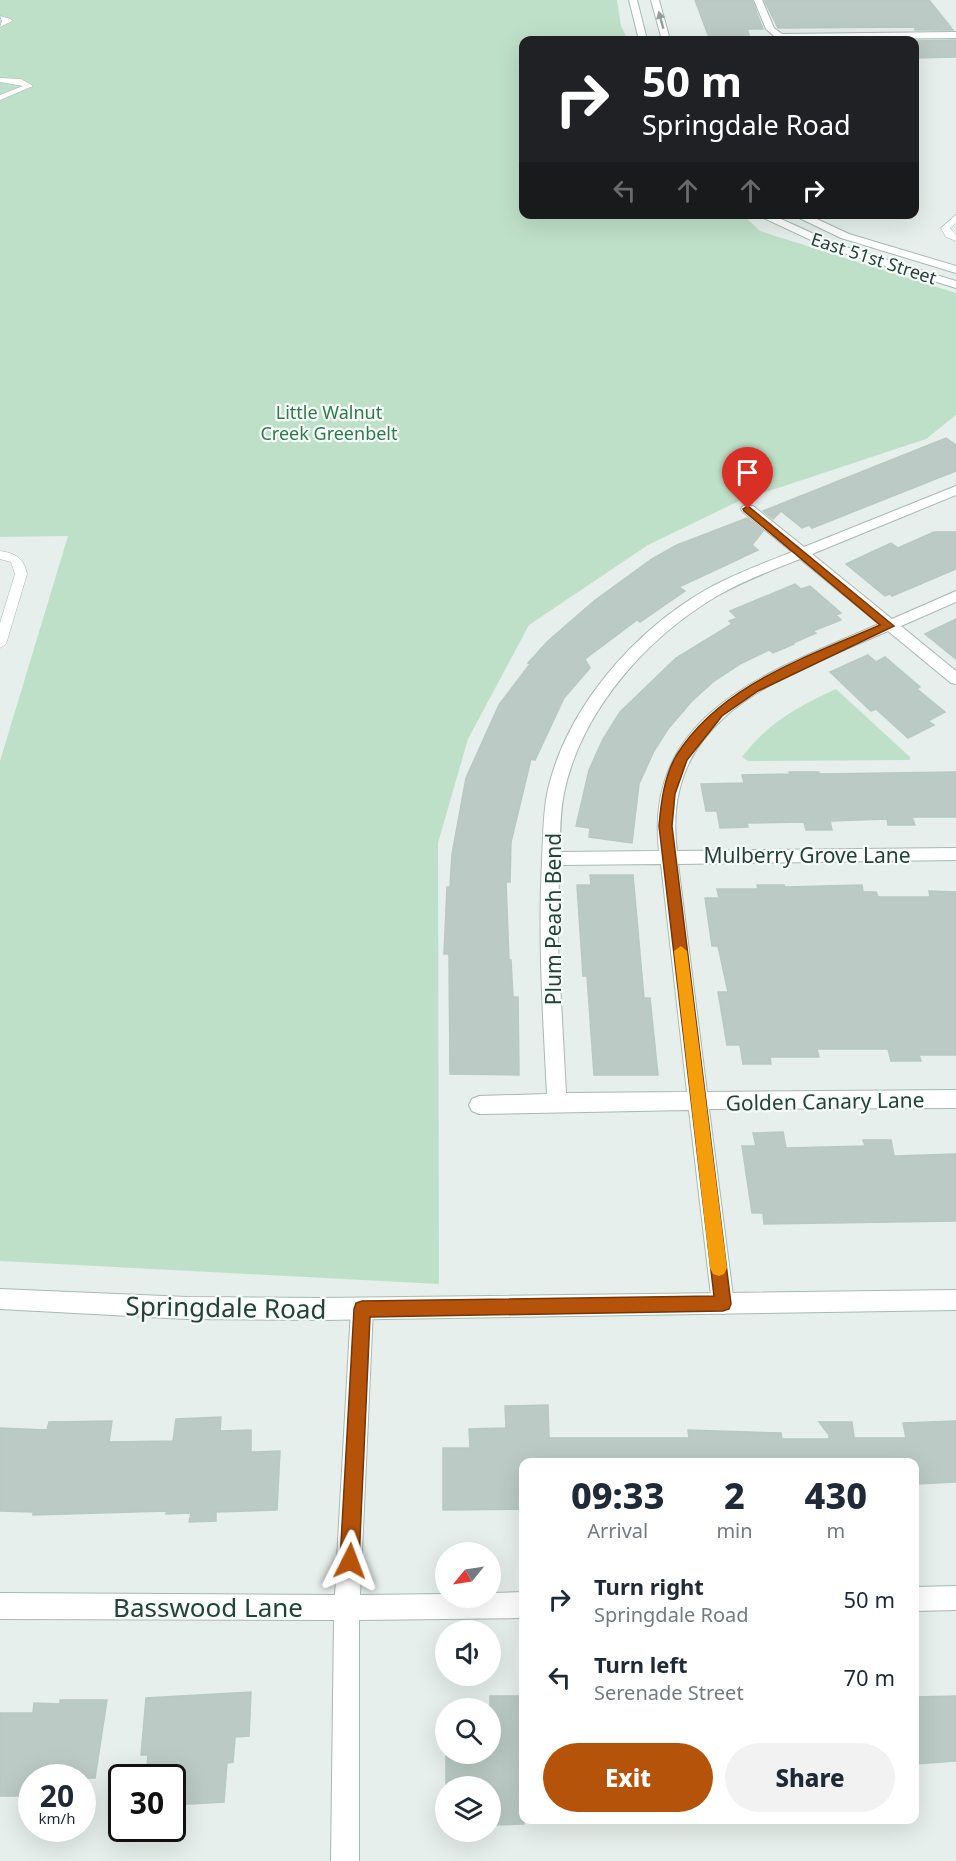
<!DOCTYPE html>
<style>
:root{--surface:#fff;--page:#f2f2f3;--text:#1f2937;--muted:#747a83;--accent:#b45309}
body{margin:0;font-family:"Noto Sans",sans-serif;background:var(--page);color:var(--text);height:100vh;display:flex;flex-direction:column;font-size:22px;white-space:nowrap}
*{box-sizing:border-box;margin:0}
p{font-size:20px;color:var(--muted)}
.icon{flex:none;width:33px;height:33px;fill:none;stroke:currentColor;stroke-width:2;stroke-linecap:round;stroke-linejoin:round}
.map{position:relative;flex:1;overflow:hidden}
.drawer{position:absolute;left:519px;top:1458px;width:400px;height:366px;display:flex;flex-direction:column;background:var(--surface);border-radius:12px;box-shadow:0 6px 24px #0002}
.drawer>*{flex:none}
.top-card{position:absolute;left:519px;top:36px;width:400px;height:183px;border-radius:12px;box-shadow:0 6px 24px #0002;background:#202124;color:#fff;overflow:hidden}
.needle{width:39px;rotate:240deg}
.tools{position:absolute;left:435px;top:1542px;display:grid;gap:12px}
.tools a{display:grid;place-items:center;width:66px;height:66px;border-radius:50%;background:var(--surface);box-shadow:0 6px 24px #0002;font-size:30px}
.speed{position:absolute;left:18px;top:1764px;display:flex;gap:12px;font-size:30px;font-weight:700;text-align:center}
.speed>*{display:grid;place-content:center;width:78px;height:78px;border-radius:50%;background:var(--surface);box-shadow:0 6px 24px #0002;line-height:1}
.speed small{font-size:15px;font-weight:400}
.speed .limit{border:3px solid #111;border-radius:9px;background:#fff;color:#111}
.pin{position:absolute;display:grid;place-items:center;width:51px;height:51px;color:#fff;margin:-62px -26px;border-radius:50% 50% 50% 0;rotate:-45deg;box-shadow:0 0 6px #0007}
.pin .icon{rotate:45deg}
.me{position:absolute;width:66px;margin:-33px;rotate:3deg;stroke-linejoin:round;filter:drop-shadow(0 0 4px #0008)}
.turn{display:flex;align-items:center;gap:21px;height:126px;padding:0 24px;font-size:27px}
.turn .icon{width:78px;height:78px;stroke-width:2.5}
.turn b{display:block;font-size:42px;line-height:51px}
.lanes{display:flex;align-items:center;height:57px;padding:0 24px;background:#0003;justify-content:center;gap:30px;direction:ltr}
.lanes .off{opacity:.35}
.eta{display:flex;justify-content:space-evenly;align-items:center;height:102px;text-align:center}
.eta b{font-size:36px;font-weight:800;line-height:42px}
.cta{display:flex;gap:12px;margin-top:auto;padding:12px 24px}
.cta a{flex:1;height:69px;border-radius:36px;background:var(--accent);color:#fff;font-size:24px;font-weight:800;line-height:69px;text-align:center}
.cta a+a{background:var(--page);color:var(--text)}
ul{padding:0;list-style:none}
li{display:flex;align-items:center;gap:18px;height:78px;padding:0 24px}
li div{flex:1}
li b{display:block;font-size:22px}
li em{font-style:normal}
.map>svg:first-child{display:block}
.green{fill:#bfe0c8}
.building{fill:#bbcac4;stroke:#b8c9c2;stroke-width:1.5}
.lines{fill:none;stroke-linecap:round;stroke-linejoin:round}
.lane-casing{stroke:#a8b8b2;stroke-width:1}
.street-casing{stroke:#a8b8b2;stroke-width:2}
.secondary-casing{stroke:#a4bbb3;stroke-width:2}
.lane{fill:#fff;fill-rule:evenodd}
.street{fill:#fff;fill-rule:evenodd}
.secondary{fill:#fff;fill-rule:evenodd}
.oneway{fill:#92a09c}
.route{fill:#b45309;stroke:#753606;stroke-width:1.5}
.slow{fill:#f59e0b}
.labels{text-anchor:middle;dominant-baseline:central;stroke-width:4.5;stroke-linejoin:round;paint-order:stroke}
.far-street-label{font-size:18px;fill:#24423a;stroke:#f7fbf9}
.far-park-label{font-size:18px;fill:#2d7a4b;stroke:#f7fbf9}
.street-label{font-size:21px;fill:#24423a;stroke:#f7fbf9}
.near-street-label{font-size:26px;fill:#24423a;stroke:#f7fbf9}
</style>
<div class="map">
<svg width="956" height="1861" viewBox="0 0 956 1861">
<rect width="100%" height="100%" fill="#e6efeb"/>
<!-- green -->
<path class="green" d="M0 0H617L621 26 628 40H524V214L743 215 760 231 956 293V415L926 439 739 501 648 545 529 625 468 739 438 843 439 1284 0 1261V761L68 536 0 537Z
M836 689 910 757V760L748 761 742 757C769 722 797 707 836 689Z"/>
<!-- building -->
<path class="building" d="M695 0H752L763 29H747L749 35H745L747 40H710Z
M764 0H929L953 30H915V27L778 28Z
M956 40V57L915 58V41Z
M946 438 956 445V471L812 528 809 525 802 528 781 511 773 519 763 511Z
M747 518 763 531 752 545 758 550 679 587 685 591 640 622 637 620 585 659 590 668 564 698 535 760 531 759 511 842 510 882H506L509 960H511L513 997H518L519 1075 450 1074 449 954H444L447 887H450L452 854 466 778 499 705 530 664 528 663 548 641 594 601 652 559 677 545Z
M934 532H956V569L892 596 890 594 885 596 846 564 891 543 898 548Z
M795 584 801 589 810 586 841 613 836 615 841 620 813 631 816 633 793 643 794 644 773 653 769 650 740 664 714 681 691 702 668 729 654 751 639 784 632 843 589 837 590 828 576 826 589 770 603 739 620 712 676 658 732 624 729 621 737 618 730 611Z
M956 619V659L925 634Z
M868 655 876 662 885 657 920 687 917 689 945 712 928 721 934 725 908 738 876 709 871 711 830 672Z
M789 772H819V774L956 772V817H912L915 825H888L887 819 830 821 832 830H806L804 822 747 823 748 827 720 828 717 811H706L701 784 744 783 742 775 790 774Z
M590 875H633L644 998H650L658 1075H594L587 976H583L577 885H591Z
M757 885H784L785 887 862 885 863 892H876L878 897H930L929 891 956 892V1055H919L921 1061H891L888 1049H817L819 1057H770L771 1064H743L740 1045H727L718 992H728L718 946H712L705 898H719L717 889H758Z
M783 1132 786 1148 865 1146 863 1140H891L894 1156 956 1154V1221L764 1224 763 1213H752L742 1146H756L753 1133Z
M548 1405 549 1438H689L688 1430 781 1433 782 1439H829V1435L819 1422H852L854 1438H906L903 1423 956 1421V1482L917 1484 915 1462H524V1509L443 1510V1448H470L469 1429 506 1428 505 1406Z
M221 1417 220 1431 251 1430V1452L280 1451 277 1510 216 1512V1521L189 1522 191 1513 166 1514 167 1511 33 1515V1512L0 1511V1428L47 1430 49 1422 112 1421 109 1442 173 1441 176 1419Z
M251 1692 249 1736 235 1737 233 1762 227 1763 224 1802 172 1805V1778H146L148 1755H141L146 1698Z
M490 1696H523L524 1824 490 1825V1786H454V1784H446V1754H490Z
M956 1696V1761L915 1764V1697Z
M60 1700H107L95 1778H32V1796H0V1713H33L34 1703 60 1704Z"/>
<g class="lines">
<!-- lane casing -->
<g class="lane-casing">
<path id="lane" d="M0 16 11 19 12 21 0 27 2 21Z
M0 78 21 79 33 86 0 100V95L23 86 0 82Z
M956 215V223L950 228 956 235V241L946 237 941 228Z
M0 551C15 553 24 558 27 574L6 644 0 648V623L15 574 11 562 0 559Z"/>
</g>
<!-- street casing -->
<g class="street-casing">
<path id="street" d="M754 0H762L774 28 782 34 956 32V38L767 40 774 36 766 29Z
M956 486V495L812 554 892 619 956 591V602L901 626 956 671V684L951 683 888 631C787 676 659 713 677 851L956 848V860L678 864 707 1092 956 1090V1108L709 1109 734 1304 731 1311 723 1314 715 1311 712 1304 689 1110 479 1114 472 1111 469 1105 472 1099 479 1096 547 1094C543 1017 538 939 542 862 543 840 543 816 547 794 565 709 634 630 709 588 735 574 764 563 792 552L743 512 741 509 743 506H753L804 547ZM800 559 879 624C775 670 643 710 659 851L560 852C560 833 560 813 564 793 581 711 646 638 717 596 743 581 772 570 800 559ZM661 864 687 1092 566 1093 558 946 559 865Z
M362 1298 370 1302 373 1309 360 1595 446 1594V1598H490V1593L524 1592V1618L359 1620V1861H331L334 1620 0 1619V1593L335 1595 351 1309 354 1302Z
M956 1586V1610L915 1611V1587Z"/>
</g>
<!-- secondary casing -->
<g class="secondary-casing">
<path id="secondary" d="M629 0H637L647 40H639Z
M651 0H659L670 40H662Z
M755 214H770L836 244 956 281V288L828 248Z
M791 214H806L849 234 956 266V273L841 238Z
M0 1289 187 1297 323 1298 956 1290V1310L323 1320 187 1319 0 1309Z"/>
</g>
<!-- lane -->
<use href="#lane" class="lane"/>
<!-- street -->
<use href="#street" class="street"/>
<!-- secondary -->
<use href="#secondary" class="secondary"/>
</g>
<!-- one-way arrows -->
<defs><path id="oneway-solid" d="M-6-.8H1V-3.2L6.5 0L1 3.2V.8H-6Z" transform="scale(1.5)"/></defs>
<use class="oneway" href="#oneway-solid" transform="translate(661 20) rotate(-105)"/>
<!-- route -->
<path class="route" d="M748 506 894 626 758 691 722 716 687 760 675 794 672 826 731 1304 729 1309 723 1311 370 1317 359 1561 356 1568 350 1571 343 1568 340 1561 354 1309 356 1303 362 1301 714 1296 659 826C661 803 664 777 676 756 720 685 807 657 880 625L744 511 743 509Z"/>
<!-- slow -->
<path class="slow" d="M681 946 687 951 727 1268 724 1274 719 1276 713 1274 710 1268 674 951Z"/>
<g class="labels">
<!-- far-street labels -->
<g class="far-street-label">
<text transform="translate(874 258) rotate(18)">East 51st Street</text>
</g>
<!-- far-park labels -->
<g class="far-park-label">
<text x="329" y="412">Little Walnut<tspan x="329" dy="21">Creek Greenbelt</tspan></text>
</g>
<!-- street labels -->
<g class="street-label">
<text x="807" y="855">Mulberry Grove Lane</text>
<text transform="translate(553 919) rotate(-90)">Plum Peach Bend</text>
<text transform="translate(825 1101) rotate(-1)">Golden Canary Lane</text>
</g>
<!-- near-street labels -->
<g class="near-street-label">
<text transform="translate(226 1307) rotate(1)">Springdale Road</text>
<text x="208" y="1607">Basswood Lane</text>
</g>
</g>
</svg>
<div class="tools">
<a><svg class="needle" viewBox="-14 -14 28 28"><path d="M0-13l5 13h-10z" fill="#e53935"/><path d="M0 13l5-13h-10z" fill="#747a83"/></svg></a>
<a><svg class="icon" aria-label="sound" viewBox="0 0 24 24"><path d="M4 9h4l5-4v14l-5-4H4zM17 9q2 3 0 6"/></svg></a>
<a><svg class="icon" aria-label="search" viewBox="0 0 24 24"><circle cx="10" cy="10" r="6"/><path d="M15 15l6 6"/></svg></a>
<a><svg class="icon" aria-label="layers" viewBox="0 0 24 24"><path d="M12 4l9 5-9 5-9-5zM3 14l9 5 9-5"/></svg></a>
</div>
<div class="speed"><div>20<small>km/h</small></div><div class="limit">30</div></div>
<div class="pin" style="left:748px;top:509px;background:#d93025"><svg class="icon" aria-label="arrive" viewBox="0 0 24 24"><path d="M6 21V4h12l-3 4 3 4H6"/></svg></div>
<svg class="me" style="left:350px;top:1561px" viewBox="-20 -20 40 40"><path d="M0-17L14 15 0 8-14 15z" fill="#b45309" stroke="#fff" stroke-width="4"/></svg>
<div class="top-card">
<div class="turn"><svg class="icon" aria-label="right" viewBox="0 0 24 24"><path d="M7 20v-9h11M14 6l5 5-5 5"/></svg><div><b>50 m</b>Springdale Road</div></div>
<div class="lanes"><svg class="icon off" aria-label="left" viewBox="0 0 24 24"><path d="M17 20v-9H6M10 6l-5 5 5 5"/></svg><svg class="icon off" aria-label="ahead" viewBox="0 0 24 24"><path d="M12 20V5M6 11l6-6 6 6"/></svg><svg class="icon off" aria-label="ahead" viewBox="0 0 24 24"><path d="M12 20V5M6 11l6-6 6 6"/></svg><svg class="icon" aria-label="right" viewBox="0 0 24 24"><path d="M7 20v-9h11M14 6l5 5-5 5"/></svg></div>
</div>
<section class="drawer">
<div class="eta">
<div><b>09:33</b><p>Arrival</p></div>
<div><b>2</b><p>min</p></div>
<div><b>430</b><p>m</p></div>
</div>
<ul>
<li><svg class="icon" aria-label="right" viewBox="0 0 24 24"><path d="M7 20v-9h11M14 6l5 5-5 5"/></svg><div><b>Turn right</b><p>Springdale Road</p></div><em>50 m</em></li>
<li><svg class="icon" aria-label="left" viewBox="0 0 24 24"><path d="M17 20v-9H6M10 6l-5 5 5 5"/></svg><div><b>Turn left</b><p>Serenade Street</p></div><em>70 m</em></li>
</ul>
<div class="cta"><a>Exit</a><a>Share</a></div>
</section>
</div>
